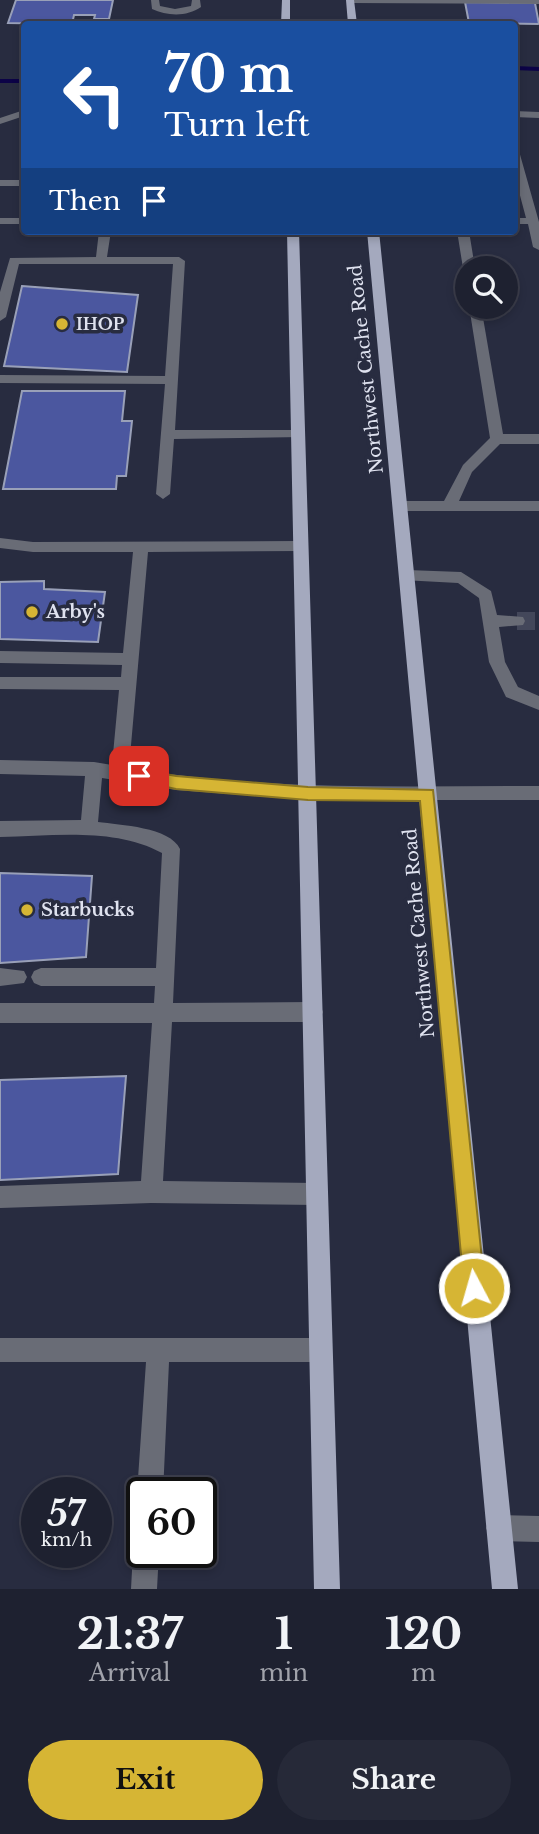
<!DOCTYPE html>
<style>
:root{--surface:#1e2130;--page:#262938;--text:#f1f3f6;--muted:#a1a3ab;--line:#3c3e4c;--accent:#d6b534}
body{margin:0;font-family:"Libre Baskerville",serif;background:var(--page);color:var(--text);height:100vh;display:flex;flex-direction:column;font-size:26px;white-space:nowrap}
*{box-sizing:border-box;margin:0}
p{font-size:23px;color:var(--muted)}
.icon{flex:none;width:38px;height:38px;fill:none;stroke:currentColor;stroke-width:2;stroke-linecap:round;stroke-linejoin:round}
.map{position:relative;height:1589px;overflow:hidden}
.drawer{display:flex;flex-direction:column;background:var(--surface);flex:1}
.drawer>*{flex:none}
.top-card{position:absolute;left:21px;top:21px;width:497px;height:214px;border-radius:7px;box-shadow:0 4px 10px #0003,0 0 0 2px var(--line);background:#1a4fa0;color:#fff;overflow:hidden}
.tools{position:absolute;left:455px;top:256px;display:grid;gap:14px}
.tools a{display:grid;place-items:center;width:63px;height:63px;border-radius:50%;background:var(--surface);box-shadow:0 4px 10px #0003,0 0 0 2px var(--line);font-size:35px}
.speed{position:absolute;left:21px;top:1477px;display:flex;gap:14px;font-size:35px;font-weight:700;text-align:center}
.speed>*{display:grid;place-content:center;width:91px;height:91px;border-radius:50%;background:var(--surface);box-shadow:0 4px 10px #0003,0 0 0 2px var(--line);line-height:1}
.speed small{font-size:18px;font-weight:400}
.speed .limit{border:4px solid #111;border-radius:10px;background:#fff;color:#111}
.pin{position:absolute;display:grid;place-items:center;width:60px;height:60px;color:#fff;margin:-30px;border-radius:14px;box-shadow:0 4px 10px #0006}
.me{position:absolute;width:77px;margin:-38px;rotate:354deg;stroke-linejoin:round;filter:drop-shadow(0 0 5px #0008)}
.turn{display:flex;align-items:center;gap:24px;height:147px;padding:0 28px;font-size:32px}
.turn .icon{width:91px;height:91px;stroke-width:2.5}
.turn b{display:block;font-size:49px;line-height:60px}
.then{display:flex;align-items:center;height:66px;padding:0 28px;background:#0003;gap:14px;font-size:26px}
.eta{display:flex;justify-content:space-evenly;align-items:center;height:119px;text-align:center}
.eta b{font-size:42px;font-weight:700;line-height:49px}
.primary-button{display:flex;gap:14px;margin-top:auto;padding:14px 28px}
.primary-button a{flex:1;height:80px;border-radius:42px;background:var(--accent);color:#111;font-size:28px;font-weight:700;line-height:80px;text-align:center}
.primary-button a+a{background:var(--page);color:var(--text)}
.map>svg:first-child{display:block}
.lines{fill:none;stroke-linecap:round;stroke-linejoin:round}
.stream{fill:#0c0347;fill-rule:evenodd}
.building{fill:#4b579f;stroke:#99a0b8;stroke-width:2}
.minor-tunnel{stroke:#43475a;stroke-width:18;stroke-dasharray:18 9;stroke-linecap:butt}
.minor{fill:#696c76;fill-rule:evenodd}
.major{fill:#a4a9be;fill-rule:evenodd}
.route{fill:#d6b534;stroke:#8b7622;stroke-width:2}
.poi-dot{fill:#d6b534;stroke:#282c40;stroke-width:2.5}
.labels{text-anchor:middle;dominant-baseline:central;stroke-width:7;stroke-linejoin:round;paint-order:stroke}
.far-poi-label{font-size:16px;font-weight:bold;fill:#dfe2ef;stroke:#282c40;text-anchor:start}
.street-label{font-size:18px;fill:#dfe2ef;stroke:#282c40}
.poi-label{font-size:18px;font-weight:bold;fill:#dfe2ef;stroke:#282c40;text-anchor:start}
</style>
<div class="map">
<svg width="539" height="1589" viewBox="0 0 539 1589">
<rect width="100%" height="100%" fill="#282c40"/>
<g class="lines">
<!-- stream -->
<path class="stream" d="M514 66 539 67V71L514 70Z
M0 79H24V83H0Z"/>
</g>
<!-- building -->
<path class="building" d="M16 0H113L109 19H94L95 15H74L72 24 8 23Z
M465 2 535 3 539 24 469 23Z
M22 286 138 295 127 372 4 366Z
M22 391H125L122 421H132L126 476H117L116 489H3Z
M44 581V589L105 592 98 642 0 639V582Z
M0 873 92 876 86 957 0 963Z
M126 1076 118 1174 0 1180V1080Z"/>
<g class="lines">
<!-- minor-tunnel -->
<path class="minor-tunnel" d="M517 621H539"/>
<!-- minor -->
<path class="minor" d="M151 0H159L160 6 175 9 191 6 192 0H200L201 7C187 17 167 16 152 9Z
M346 0H539V4L350 3Z
M24 110V116L0 124V118Z
M514 111 539 112V118L514 117Z
M514 148 519 151 539 222V250L533 247 528 224H514V218H526L514 173Z
M0 180H24V186H0Z
M0 218H24V224H0Z
M99 231H111L107 257H179L185 261 175 430H297L304 434 302 437 174 439 170 494 163 499 156 494 165 384 0 383V375L165 376 173 264H19L6 317 0 321V292L10 258 96 257Z
M457 231H469L475 268H467V271L463 268Z
M469 306H481L503 434H539V444H500L472 472 459 501H539V511H401L394 506 401 501H444L463 465 490 438Z
M0 538 33 542 299 541 306 546 299 551 148 552 129 768C264 791 402 786 539 786V800H308L176 790 102 778 98 822C120 825 170 827 180 849L173 1003 313 1002 320 1005 323 1012 320 1019 313 1022H172L163 1181 317 1183 325 1186 328 1194 325 1202 317 1205 151 1203 0 1208V1186L141 1181 152 1023H0V1003H154L155 986H41L34 983 31 977 34 971 41 968H156L162 853C115 827 52 836 0 837V821L81 820 85 776 0 774V760L94 762 112 765 119 690 0 689V677H121L122 665 0 663V651L123 653 133 552H33L0 548Z
M407 570 461 572 491 591 497 615 523 617 525 621 523 625 499 627 505 662 518 687 539 696V710L506 697 489 662 479 598 458 583 402 580 399 576 402 572Z
M0 968 24 971 27 977 24 983 0 986Z
M0 1338H320L328 1342 332 1350 328 1358 320 1362H169L163 1493H142V1502L137 1493 146 1362H0Z
M499 1515 539 1516V1542L499 1541 490 1537 486 1528 490 1519Z
M142 1541V1552H159L157 1589H131L133 1552 137 1543Z"/>
<!-- major -->
<path class="major" d="M282 0H290V24H281Z
M346 0H354L357 24H348Z
M287 231H299L340 1589H314Z
M367 231H379L518 1589H492Z"/>
</g>
<!-- route -->
<path class="route" d="M139 769 176 776 308 787 433 790 485 1288 482 1295 474 1298 467 1295 464 1288 420 801 308 800 176 789 133 780 131 776 133 771Z"/>
<!-- markers -->
<g class="poi-dot">
<circle cx="62" cy="324" r="7"/>
<circle cx="32" cy="612" r="7"/>
<circle cx="27" cy="910" r="7"/>
</g>
<g class="labels">
<!-- far-poi labels -->
<g class="far-poi-label">
<text x="76" y="324">IHOP</text>
</g>
<!-- street labels -->
<g class="street-label">
<text transform="translate(366 369) rotate(-96)">Northwest Cache Road</text>
<text transform="translate(419 933) rotate(-95)">Northwest Cache Road</text>
</g>
<!-- poi labels -->
<g class="poi-label">
<text x="46" y="612">Arby's</text>
<text x="41" y="910">Starbucks</text>
</g>
</g>
</svg>
<div class="tools">
<a><svg class="icon" aria-label="search" viewBox="0 0 24 24"><circle cx="10" cy="10" r="6"/><path d="M15 15l6 6"/></svg></a>
</div>
<div class="speed"><div>57<small>km/h</small></div><div class="limit">60</div></div>
<div class="pin" style="left:139px;top:776px;background:#d93025"><svg class="icon" aria-label="arrive" viewBox="0 0 24 24"><path d="M6 21V4h12l-3 4 3 4H6"/></svg></div>
<svg class="me" style="left:474px;top:1288px" viewBox="-20 -20 40 40"><circle r="17" fill="#d6b534" stroke="#fff" stroke-width="3"/><path d="M0-11L8 9 0 5-8 9z" fill="#fff"/></svg>
<div class="top-card">
<div class="turn"><svg class="icon" aria-label="left" viewBox="0 0 24 24"><path d="M17 20v-9H6M10 6l-5 5 5 5"/></svg><div><b>70 m</b>Turn left</div></div>
<div class="then">Then<svg class="icon" aria-label="arrive" viewBox="0 0 24 24"><path d="M6 21V4h12l-3 4 3 4H6"/></svg></div>
</div>
</div>
<section class="drawer">
<div class="eta">
<div><b>21:37</b><p>Arrival</p></div>
<div><b>1</b><p>min</p></div>
<div><b>120</b><p>m</p></div>
</div>
<div class="primary-button"><a>Exit</a><a>Share</a></div>
</section>
